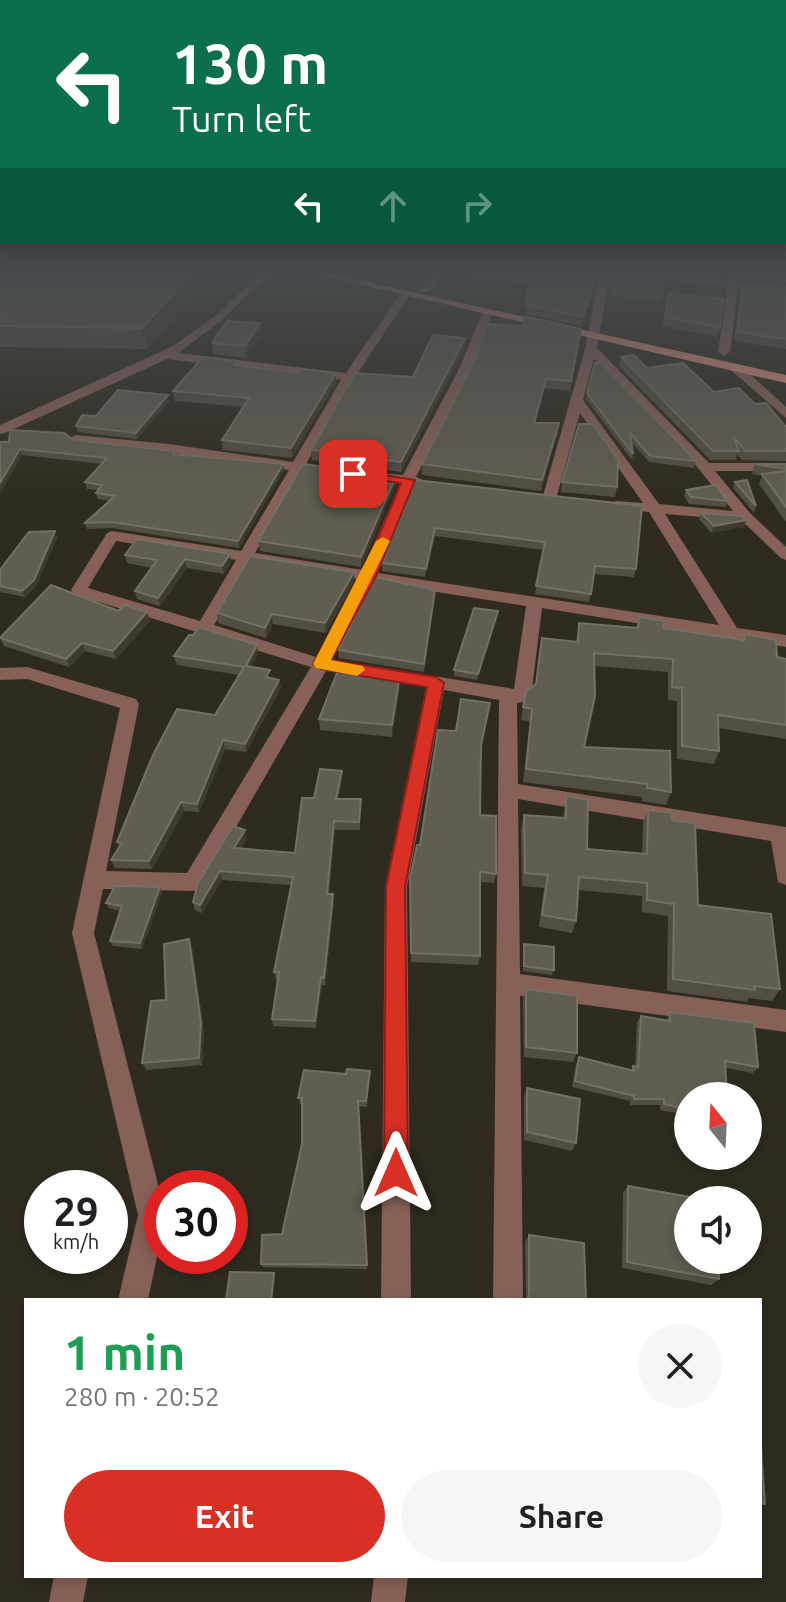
<!DOCTYPE html>
<meta charset="utf-8">
<style>
:root{--surface:#fff;--page:#f6f6f6;--text:#202124;--muted:#757577;--accent:#d93025}
body{margin:0;font-family:Ubuntu,sans-serif;background:var(--page);color:var(--text);height:100vh;display:flex;flex-direction:column;font-size:30px;white-space:nowrap}
*{box-sizing:border-box;margin:0}
p{font-size:26px;color:var(--muted)}
.icon{flex:none;width:44px;height:44px;fill:none;stroke:currentColor;stroke-width:2;stroke-linecap:round;stroke-linejoin:round}
.map{position:relative;flex:1;overflow:hidden}
.side{position:absolute;left:24px;top:1298px;width:738px;height:280px;display:flex;flex-direction:column;background:var(--surface);border-radius:0px;box-shadow:0 4px 12px #0003}
.side>*{flex:none}
.hud{position:absolute;left:0px;top:0px;width:786px;height:244px;box-shadow:0 4px 12px #0003;background:#0b6e4f;color:#fff;overflow:hidden}
.needle{width:52px;rotate:342deg}
.buttons{position:absolute;left:674px;top:1082px;display:grid;gap:16px}
.buttons a{display:grid;place-items:center;width:88px;height:88px;border-radius:50%;background:var(--surface);box-shadow:0 4px 12px #0003;font-size:40px}
.speed{position:absolute;left:24px;top:1170px;display:flex;gap:16px;font-size:40px;font-weight:700;text-align:center}
.speed>*{display:grid;place-content:center;width:104px;height:104px;border-radius:50%;background:var(--surface);box-shadow:0 4px 12px #0003;line-height:1}
.speed small{font-size:20px;font-weight:400}
.speed .limit{border:12px solid #d22;background:#fff;color:#111}
.pin{position:absolute;display:grid;place-items:center;width:68px;height:68px;color:#fff;margin:-34px;border-radius:16px;box-shadow:0 4px 12px #0006}
.me{position:absolute;width:88px;margin:-44px;rotate:0deg;stroke-linejoin:round;filter:drop-shadow(0 0 6px #0008)}
.turn{display:flex;align-items:center;gap:28px;height:168px;padding:0 40px;font-size:36px}
.turn .icon{width:104px;height:104px;stroke-width:2.5}
.turn b{display:block;font-size:56px;line-height:68px}
.lanes{display:flex;align-items:center;height:76px;padding:0 40px;background:#0003;justify-content:center;gap:40px;direction:ltr}
.lanes .off{opacity:.35}
.round{display:grid;place-items:center;flex:none;width:84px;height:84px;border-radius:42px;background:var(--page)}
.summary{display:flex;align-items:center;justify-content:space-between;height:136px;padding:0 40px}
h1{font-size:48px;font-weight:700;line-height:60px;color:#1e9e55}
.primary-button{display:flex;gap:16px;margin-top:auto;padding:16px 40px}
.primary-button a{flex:1;height:92px;border-radius:48px;background:var(--accent);color:#fff;font-size:32px;font-weight:700;line-height:92px;text-align:center}
.primary-button a+a{background:var(--page);color:var(--text)}
.map>svg:first-child{display:block}
.lines{fill:none;stroke-linecap:round;stroke-linejoin:round}
.minor{fill:#876158;fill-rule:evenodd}
.major{fill:#e39584;fill-rule:evenodd}
.wall{fill:#534e42}
.shaded-wall{fill:#3f3a2d}
.building{fill:#615d51;stroke:#747064;stroke-width:2}
.route{fill:#d93025;stroke:#8d1f18;stroke-width:2}
.slow{fill:#f59e0b}
</style>
<div class="map">
<svg width="786" height="1602" viewBox="0 0 786 1602">
<rect width="100%" height="100%" fill="#2f2b1f"/>
<g class="lines">
<!-- minor -->
<path class="minor" d="M263 271H273L222 320 178 353 346 373 402 291 411 293 355 377 306 464 333 471 326 475 301 472 255 553 363 570 400 483 370 480 363 476 370 472 403 475 459 369 483 311 488 308 493 311 471 369 416 477 428 482 421 486 413 485 378 573 719 625 649 512 616 509 609 505 616 501 643 503 580 413 556 499 549 503 542 499 585 349 600 271H610L597 348 709 463H786V471H715L750 513 786 547V560L781 558 741 520 665 514 737 628 786 635V647L542 608 531 697 528 701 517 703 518 784 786 827V885L778 882 771 841 518 799 520 974 786 1010V1032L520 996 523 1300H493L499 700 444 690 407 887 411 1300H381L385 887 426 687 326 671 201 888 193 891 103 889 94 933 162 1200V1233L148 1300H118L138 1215 72 933 120 708 27 679 0 680V668L27 667 136 699 139 704 106 871 187 873 311 667 73 594 71 590 107 533 112 531 241 551 289 470 169 452 76 443 69 439 76 435 169 444 293 462 341 380 167 359 5 433 0 434V425L173 346 215 316ZM594 359 680 446 733 511 659 504 583 400ZM116 541 236 560 200 621 88 588ZM250 562 359 579 316 657 214 625ZM374 582 526 606 514 689 332 660Z
M436 271H446L429 292H421L420 290Z
M632 271 729 280 730 271H740L739 282 786 287V293L738 288 730 352 724 356 718 352 728 287 636 276Z
M732 365H740L786 407V418L732 371Z
M54 1576H88L83 1602H49Z
M374 1576H408L405 1602H371Z"/>
<!-- major -->
<path class="major" d="M301 271H318L786 375V383Z"/>
</g>
<!-- wall -->
<path class="wall" d="M0 271H214L147 349 0 347Z
M376 271H405L404 276Z
M464 271H599L582 326 525 314 530 285 463 278Z
M613 271 662 293 660 300 609 296Z
M741 271H786V284L742 279Z
M743 283 786 287V349L734 341 741 291Z
M668 293 720 327 717 337 662 326Z
M523 326 581 329 570 391 544 388 535 423H559L557 433 541 491 422 475V464Z
M261 335 246 358 213 354 212 343Z
M465 347 401 472 312 460 311 450 413 377Z
M621 357 647 368 714 392 755 404 786 427V461L742 460 737 454 736 460H710L619 366Z
M237 366 299 373H336V382L292 458 223 450 222 440 244 407 175 401 173 391Z
M587 393 696 461 694 468 649 462 632 443 633 454 632 460 586 399Z
M169 401 137 439 78 432 76 426 96 416Z
M74 440 174 454 284 470 239 548 112 528 87 529 85 523 109 501 98 499 96 493 98 490 87 489 85 482 102 464 22 455 0 494V442Z
M755 464H786V522L759 484 762 476 752 474Z
M415 480 636 569 634 577 594 574 589 602 535 594 544 550 435 536 425 577 382 571V563Z
M562 482 617 487 615 497 561 492Z
M735 482 756 506 754 513 733 488Z
M396 485 361 567 260 551 258 541Z
M686 490 728 501 726 507 689 504 684 496Z
M701 513 746 520 744 527 711 533 699 519Z
M55 531 57 538 36 586 25 597 0 592V570Z
M230 554 231 562 224 574 187 568 160 606 137 599 135 591 152 568 127 563 125 555Z
M354 572V581L326 633 273 624 266 638 218 623 217 613Z
M435 590 424 672 339 658 338 650Z
M119 611 147 612 150 621 116 659 85 651 69 667 4 646 0 638Z
M639 617 663 628 742 639 744 634 777 657 786 659V739L718 728 719 751 714 764 677 759V701L668 700V672L594 666 584 747 671 792 666 805 642 801V797L523 782 530 722 521 720 526 692 536 685 542 638 576 642 579 623 636 628Z
M497 618 477 680 454 676V670Z
M258 654 251 667 271 678 279 680 281 688 246 752 225 749 199 812 184 811 152 869 115 868 111 860 119 847 117 842 215 715 239 675 177 665 174 656Z
M400 674V686L392 737 320 730 319 719Z
M490 703 481 750 480 815 496 874 494 883 480 882V956L478 965 411 962 410 878 420 845Z
M342 779 338 799H361L360 830H335L329 894 334 902 325 985H322L316 1028 273 1026 272 1019 278 980H276L274 972 291 885 222 880 202 913 195 910 193 902 247 839 241 848 295 853 314 798Z
M566 796 587 849 642 853 643 823 648 810 672 820 698 905 780 989 772 1001 749 998 747 1002 667 991 668 916 642 912V896L578 890 576 921 572 933 539 927 544 888 522 886 521 828 524 815 563 818Z
M160 887 162 893 142 949 113 946 110 941 120 911 109 908 106 903Z
M189 939 192 947 204 1031 202 1065 147 1070 142 1063Z
M524 944 554 970 552 975 523 971V950Z
M526 989 577 1053 573 1062 524 1057 523 999Z
M670 1012 758 1067 753 1073 726 1068 688 1096V1115L660 1110V1105H630V1101L572 1087 576 1064 579 1057 631 1070 633 1066 635 1067 637 1022 641 1016 666 1021Z
M370 1071 367 1107 359 1106 367 1269 263 1267 261 1264 282 1234 302 1144V1104H300L298 1098 346 1074Z
M527 1088 576 1143 572 1151 524 1140V1097Z
M628 1186 719 1279 711 1285 622 1268 623 1193Z
M529 1235 586 1300H526L525 1242Z"/>
<!-- shaded-wall -->
<path class="shaded-wall" d="M194 271H214L147 349 142 328Z
M598 271H599L582 326 583 317Z
M260 323 261 335 246 358 245 346Z
M465 338V347L401 472V462Z
M336 373V382L292 458 291 448Z
M546 379 544 388 533 433 534 423Z
M168 395 169 401 137 439 136 433Z
M559 423 557 433 541 491 542 480Z
M20 449 22 455 0 494V483Z
M283 464 284 470 239 548 238 541Z
M396 476V485L361 567V557Z
M746 520 744 527 711 533 714 526Z
M435 528V536L425 577 426 569Z
M55 531 57 538 36 586 25 597 22 591Z
M230 554 231 562 224 574 222 566Z
M185 559 187 568 160 606 158 598Z
M354 572V581L326 633 325 623Z
M498 611 497 618 477 680 478 674Z
M147 612 150 621 116 659 113 651Z
M272 614 273 624 266 638 265 628Z
M82 643 85 651 69 667 66 659Z
M257 645 258 654 247 675 246 666Z
M400 674V686L392 737V725Z
M279 680 281 688 246 752 245 744Z
M223 740 225 749 199 812 197 804Z
M342 771V779L336 807V799Z
M181 802 184 811 152 869 149 861Z
M334 821 335 830 328 902 327 894Z
M245 830 247 839 236 856 234 848Z
M220 871 222 880 202 913 200 905Z
M160 887 162 893 142 949 140 943Z
M333 894 334 902 325 985 324 978Z
M189 939 192 947 204 1031 202 1065 199 1058Z
M321 977 322 985 316 1028 315 1021Z
M274 1273 275 1276 273 1300H271Z"/>
<!-- building -->
<path class="building" d="M0 271H194L142 328 0 326Z
M477 271H598L583 317 526 305 531 276Z
M613 271H643L664 274 662 293 610 288Z
M745 271H786V275Z
M743 283 786 287V339L737 332Z
M668 293 724 299 720 327 665 317Z
M524 316 581 329 571 381 546 379 534 423H559L542 480 422 464 474 361 488 324 523 326Z
M227 321 260 323 245 346 212 343Z
M433 335 465 338 401 462 311 450 355 373 413 377Z
M634 355 647 368 683 363 714 392 739 388 755 404 766 403 786 427V451H745L733 436 739 451H713L621 357Z
M203 357 237 361 234 365 299 373 301 369 336 373 291 448 222 440 249 398 173 391Z
M595 363H601L696 461 650 456 630 433 633 454 587 393Z
M118 390 168 395 136 433 76 426 82 415 96 416Z
M579 424H593L618 460 617 487 562 482Z
M10 430 64 433 74 440 174 451 173 454 283 464 238 541 111 522 85 523 115 496 96 493 102 485 85 482 107 458 20 449 0 483V442H9Z
M303 464 396 476 361 557 258 541Z
M755 464H786V469Z
M786 471V507L762 474Z
M415 480 642 506 636 569 595 566 591 594 536 586 545 542 435 528 426 569 382 563Z
M747 480 756 506 735 482Z
M715 485 728 501 691 497 686 490Z
M701 513 742 516 746 520 714 526Z
M55 531 34 580 22 591 0 586V570L29 532Z
M137 539 230 554 222 566 185 559 158 598 135 591 157 560 125 555Z
M250 556 354 572 325 623 272 614 265 628 217 613Z
M375 577 435 590 424 664 338 650Z
M51 585 119 611 124 605 147 612 113 651 82 643 66 659 0 638Z
M474 608 498 611 478 674 454 670Z
M639 617 664 621 663 628 744 640V634L776 640 777 657 786 659V725L718 715 719 751 682 746V688L672 687 673 659 594 653 595 696 584 747 670 751 671 792 647 788V784L526 769 532 709 523 707 526 692 536 684 542 638 578 642 579 623 638 628Z
M199 627 257 645 246 666 270 670 266 677 279 680 245 744 223 740 197 804 181 802 149 861 111 860 122 843 117 842 153 755 177 709 215 715 244 667 174 656 189 635H193Z
M340 665 400 674 392 725 319 719Z
M461 699 490 703 481 745 480 815 496 816V874L480 872V956L411 953 410 878 417 845H420L438 730 456 731Z
M320 769 342 771 336 799H361L359 822 334 821 327 894H333L324 978 321 977 315 1021 272 1019 279 972H274L293 877 220 871 200 905 193 902 198 883 233 826 245 830 234 848 295 853 302 798H314Z
M566 796 588 800 587 849 647 854 648 810 672 813V820L695 823 698 905 771 914 780 989 754 986 755 990 673 979 674 904 647 900V883L579 877 576 921 542 915 548 875 525 873 524 815 566 818Z
M115 886 160 887 140 943 110 941 122 906 106 903Z
M189 939 201 1023 199 1058 142 1063 151 1001 166 1000 164 944Z
M524 944 554 947V970L524 966Z
M526 989 577 996V1053L526 1047Z
M670 1012 754 1023 758 1067 725 1061 727 1096H688V1109L664 1104V1099H634V1096L575 1081 579 1057 634 1071 633 1066 638 1067 641 1016 670 1021Z
M347 1069 370 1071 366 1101H358L367 1265 261 1264 262 1235 282 1234 302 1144V1098H298L304 1070 346 1074Z
M527 1088 580 1099 576 1143 527 1132Z
M628 1186 707 1200H688V1260H718L719 1279 627 1262Z
M529 1235 584 1243 586 1300H527L529 1295Z
M230 1272 274 1273 271 1300H226Z
M760 1433 765 1504 760 1503Z"/>
<!-- sky -->
<linearGradient id="sky" x2="0" y2="1"><stop stop-color="#1a1811"/><stop offset="0.55" stop-color="#474a4d"/><stop offset="1" stop-color="#474a4d" stop-opacity="0"/></linearGradient>
<rect width="786" height="495" fill="url(#sky)"/>
<!-- route -->
<path class="route" d="M353 470 415 480 376 576 331 660 436 677 444 683 405 887 408 1173 405 1182 396 1185 388 1182 384 1173 386 887 427 687 321 669 313 664 362 576 401 483 349 476V471Z"/>
<!-- slow -->
<path class="slow" d="M383 537 390 541 331 660 363 666 365 670 357 676 316 668 313 664 376 541Z"/>
</svg>
<div class="buttons">
<a><svg class="needle" viewBox="-14 -14 28 28"><path d="M0-13l5 13h-10z" fill="#e53935"/><path d="M0 13l5-13h-10z" fill="#757577"/></svg></a>
<a><svg class="icon" aria-label="sound" viewBox="0 0 24 24"><path d="M4 9h4l5-4v14l-5-4H4zM17 9q2 3 0 6"/></svg></a>
</div>
<div class="speed"><div>29<small>km/h</small></div><div class="limit">30</div></div>
<div class="pin" style="left:353px;top:474px;background:#d93025"><svg class="icon" aria-label="arrive" viewBox="0 0 24 24"><path d="M6 21V4h12l-3 4 3 4H6"/></svg></div>
<svg class="me" style="left:396px;top:1173px" viewBox="-20 -20 40 40"><path d="M0-17L14 15 0 8-14 15z" fill="#d93025" stroke="#fff" stroke-width="4"/></svg>
<div class="hud">
<div class="turn"><svg class="icon" aria-label="left" viewBox="0 0 24 24"><path d="M17 20v-9H6M10 6l-5 5 5 5"/></svg><div><b>130 m</b>Turn left</div></div>
<div class="lanes"><svg class="icon" aria-label="left" viewBox="0 0 24 24"><path d="M17 20v-9H6M10 6l-5 5 5 5"/></svg><svg class="icon off" aria-label="ahead" viewBox="0 0 24 24"><path d="M12 20V5M6 11l6-6 6 6"/></svg><svg class="icon off" aria-label="right" viewBox="0 0 24 24"><path d="M7 20v-9h11M14 6l5 5-5 5"/></svg></div>
</div>
<section class="side">
<div class="summary"><div><h1>1 min</h1><p>280 m · 20:52</p></div><a class="round"><svg class="icon" aria-label="close" viewBox="0 0 24 24"><path d="M6 6l12 12M18 6L6 18"/></svg></a></div>
<div class="primary-button"><a>Exit</a><a>Share</a></div>
</section>
</div>
